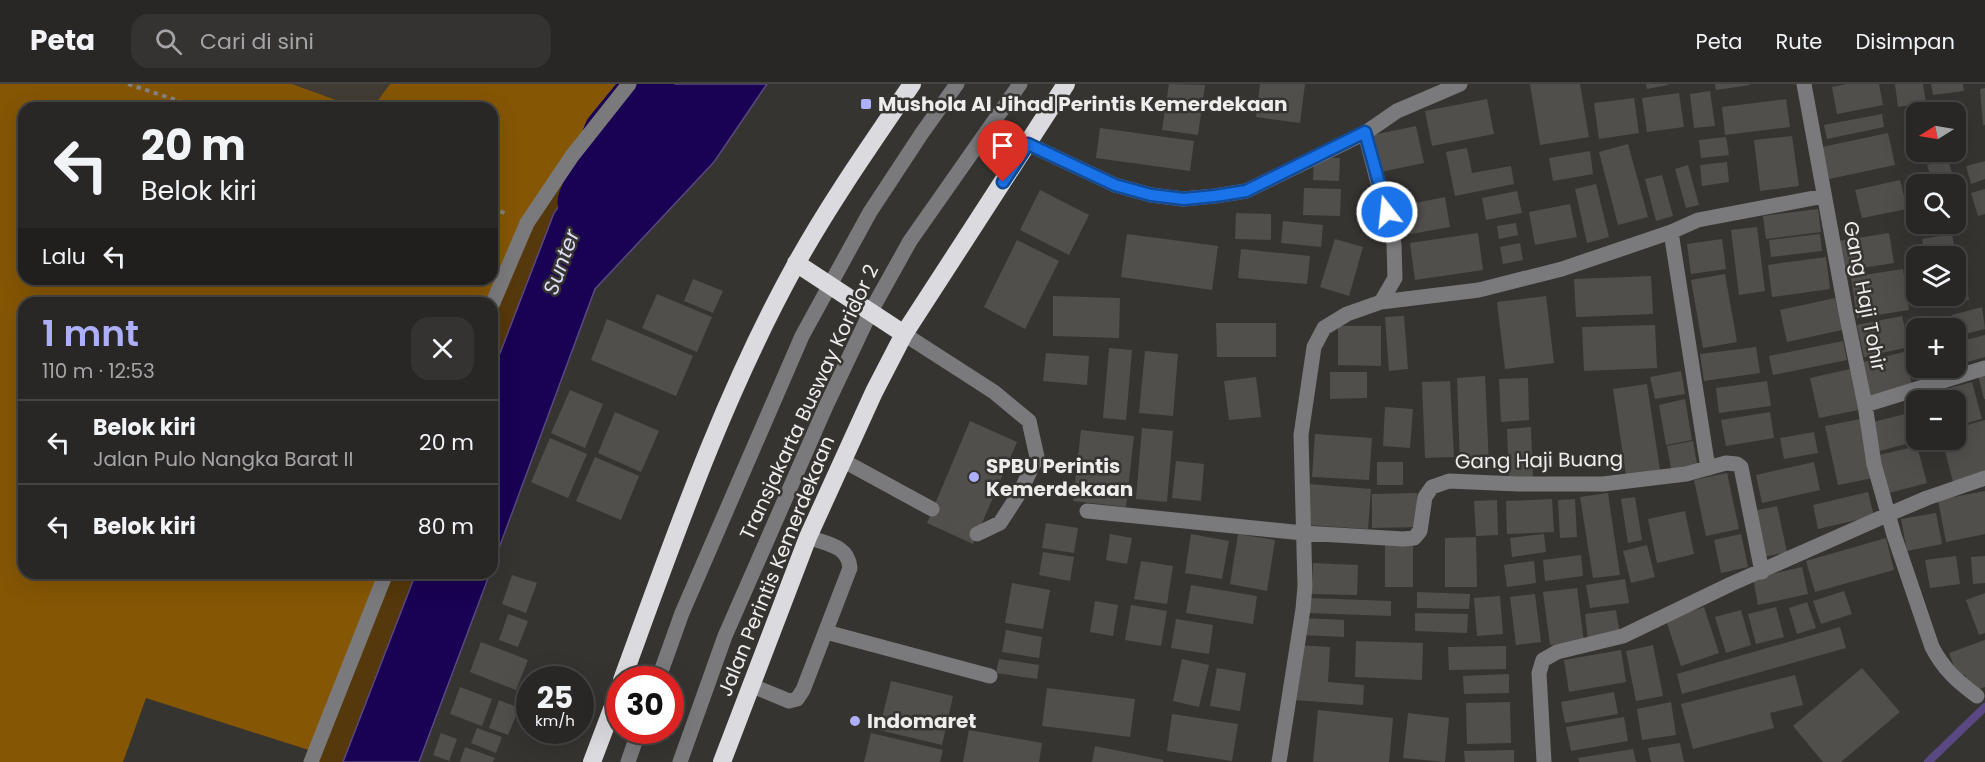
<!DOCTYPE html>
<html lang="id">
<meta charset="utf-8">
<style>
:root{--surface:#282725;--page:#343332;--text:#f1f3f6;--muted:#a5a5a7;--line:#444442;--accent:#adaffb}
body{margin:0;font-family:Poppins,sans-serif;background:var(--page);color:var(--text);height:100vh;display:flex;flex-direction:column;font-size:22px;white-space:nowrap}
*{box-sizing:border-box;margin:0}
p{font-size:20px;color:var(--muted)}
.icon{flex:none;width:33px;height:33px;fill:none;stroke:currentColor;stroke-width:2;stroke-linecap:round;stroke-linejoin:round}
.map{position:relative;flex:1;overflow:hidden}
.panel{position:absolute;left:18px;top:213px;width:480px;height:282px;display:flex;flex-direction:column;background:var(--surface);border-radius:18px;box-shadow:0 6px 24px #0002,0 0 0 2px var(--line)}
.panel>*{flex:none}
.guide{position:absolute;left:18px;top:18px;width:480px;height:183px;border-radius:18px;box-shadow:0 6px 24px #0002,0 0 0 2px var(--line);background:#282725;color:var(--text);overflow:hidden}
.needle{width:39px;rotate:259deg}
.buttons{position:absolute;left:1906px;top:18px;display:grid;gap:12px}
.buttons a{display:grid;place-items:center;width:60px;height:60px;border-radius:12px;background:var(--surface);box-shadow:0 6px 24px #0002,0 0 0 2px var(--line);font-size:30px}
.speed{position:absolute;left:516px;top:582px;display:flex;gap:12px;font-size:30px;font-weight:700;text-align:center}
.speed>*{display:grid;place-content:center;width:78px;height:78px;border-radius:50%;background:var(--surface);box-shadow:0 6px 24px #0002,0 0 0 2px var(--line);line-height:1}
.speed small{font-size:15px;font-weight:400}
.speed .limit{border:9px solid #d22;background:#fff;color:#111}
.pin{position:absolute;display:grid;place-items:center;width:51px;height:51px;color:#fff;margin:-62px -26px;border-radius:50% 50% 50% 0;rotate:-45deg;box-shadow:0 0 6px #0007}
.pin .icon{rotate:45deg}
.me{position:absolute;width:66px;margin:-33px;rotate:344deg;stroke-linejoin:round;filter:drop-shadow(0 0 4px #0008)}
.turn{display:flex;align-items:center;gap:21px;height:126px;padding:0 24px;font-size:27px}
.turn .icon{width:78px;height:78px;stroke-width:2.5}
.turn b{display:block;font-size:42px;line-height:51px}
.then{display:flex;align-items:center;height:57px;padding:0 24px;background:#0003;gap:12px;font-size:22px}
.round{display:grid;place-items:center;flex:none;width:63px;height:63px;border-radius:18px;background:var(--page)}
.summary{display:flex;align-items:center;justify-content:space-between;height:102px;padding:0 24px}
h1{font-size:36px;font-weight:600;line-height:45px;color:var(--accent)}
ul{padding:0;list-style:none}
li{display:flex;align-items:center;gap:18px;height:84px;padding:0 24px;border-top:2px solid var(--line)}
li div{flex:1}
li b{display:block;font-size:22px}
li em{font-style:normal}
header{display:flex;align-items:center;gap:36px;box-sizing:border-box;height:84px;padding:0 30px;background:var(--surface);border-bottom:2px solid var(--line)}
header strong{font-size:28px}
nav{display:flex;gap:33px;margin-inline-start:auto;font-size:21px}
.search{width:420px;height:54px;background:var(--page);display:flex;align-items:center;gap:15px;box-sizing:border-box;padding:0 21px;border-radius:18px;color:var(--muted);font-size:22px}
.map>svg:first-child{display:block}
.built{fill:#423c35}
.green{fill:#55380b}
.forest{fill:#855604}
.water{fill:#190153;stroke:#594881;stroke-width:1.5}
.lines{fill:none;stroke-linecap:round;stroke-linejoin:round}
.stream{stroke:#594881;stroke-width:8}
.river{stroke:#190153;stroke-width:51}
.building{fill:#514f4c}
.minor-tunnel{stroke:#52504d;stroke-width:15;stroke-dasharray:15 8;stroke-linecap:butt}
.path{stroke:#84827f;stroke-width:4;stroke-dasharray:4.5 4.5;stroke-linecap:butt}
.minor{stroke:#7a7a7c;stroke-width:15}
.highway{stroke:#dbdbdf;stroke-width:18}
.route-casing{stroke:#114b97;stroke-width:15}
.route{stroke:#1a73e8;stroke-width:10}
.poi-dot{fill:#adaffb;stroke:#363431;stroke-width:2}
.labels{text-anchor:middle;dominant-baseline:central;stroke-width:5;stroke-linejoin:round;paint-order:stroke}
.poi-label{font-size:20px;font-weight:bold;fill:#eeedeb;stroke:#363431;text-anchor:start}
.street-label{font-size:20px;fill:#eeedeb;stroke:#363431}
.water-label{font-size:21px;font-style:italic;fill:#dddef6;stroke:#363431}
</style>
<header>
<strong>Peta</strong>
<div class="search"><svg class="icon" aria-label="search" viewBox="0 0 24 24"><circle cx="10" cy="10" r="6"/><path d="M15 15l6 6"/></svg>Cari di sini</div>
<nav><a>Peta</a><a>Rute</a><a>Disimpan</a></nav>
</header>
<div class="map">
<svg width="1985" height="678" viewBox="0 0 1985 678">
<rect width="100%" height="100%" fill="#363431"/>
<!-- built -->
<path class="built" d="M292 0H390L372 24H358Z"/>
<!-- green -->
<path class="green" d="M628 0H645L554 129 492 290V225L527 139Z
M386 489H416L343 678H311Z"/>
<!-- forest -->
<path class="forest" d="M0 0H292L358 24H24V195H492V24H372L390 0H629L527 139 492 219H24V489H386L315 668 146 614 123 678H0Z"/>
<!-- water -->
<path class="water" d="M645 0H767L714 78 595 205 492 483V290L554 129Z
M416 489H490L419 678H343Z"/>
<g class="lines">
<!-- stream -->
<path class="stream" d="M1928 678 1985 623"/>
<!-- river -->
<path class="river" d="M583 118 609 49 649 0"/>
</g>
<!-- building -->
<path class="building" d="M1169 0 1205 1 1198 51 1162 46Z
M1260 0H1305L1300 39 1256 33Z
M1530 0H1580L1589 53 1540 61Z
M1646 0H1668V1L1647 5Z
M1715 0H1750V1L1716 6Z
M1847 0H1879L1883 21 1837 30 1832 3Z
M1895 0H1923L1926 19 1898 23Z
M1931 0H1963L1964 7 1933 11Z
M1985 4V41H1983L1980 5Z
M1710 7 1715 42 1694 44 1690 10Z
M1679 9 1684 43 1647 48 1642 14Z
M1634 14 1639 49 1599 55 1594 19Z
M1487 15 1494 50 1432 62 1425 27Z
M1786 15 1790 43 1725 51 1722 23Z
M1882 30 1884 43 1827 55 1824 41Z
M1416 42 1424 79 1380 88 1373 51Z
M1100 44 1194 57 1190 87 1096 74Z
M1888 49 1895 81 1829 95 1822 63Z
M1792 52 1799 102 1760 107 1754 56Z
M1726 53 1729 71 1701 74 1699 56Z
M1628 60 1648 133 1618 141 1599 68Z
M1467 64 1472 89 1511 82 1514 100 1455 112 1446 68Z
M1590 67 1593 90 1553 97 1549 74Z
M1314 73 1340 74 1339 97 1313 96Z
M1948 75 1955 100H1933L1927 81Z
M1985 77V95L1971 100 1966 82Z
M1727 78 1729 98 1702 102 1700 81Z
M1688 81 1699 121 1686 124 1675 85Z
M1662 91 1673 132 1656 137 1645 95Z
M1900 96 1907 125 1862 134 1855 106Z
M1596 100 1609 153 1587 159 1575 105Z
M1304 104 1341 105 1340 132 1303 131Z
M1985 105V130L1978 132 1971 109Z
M1040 106 1089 131 1069 171 1020 146Z
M1517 107 1522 129 1486 136 1482 114Z
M1445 113 1450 143 1405 151 1400 122Z
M1570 120 1577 153 1535 161 1529 128Z
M1818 125 1821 148 1766 155 1763 132Z
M1236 129 1271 130V156L1235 155Z
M1283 137 1323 141 1321 163 1281 159Z
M1516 139 1518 151 1499 155 1497 142Z
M1757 143 1765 207 1739 211 1731 146Z
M1478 149 1483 186 1415 196 1410 159Z
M1889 149 1894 179 1843 187 1838 157Z
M1127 150 1218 162 1212 206 1121 193Z
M1820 150 1822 167 1771 173 1769 156Z
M1952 150 1956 172H1925L1922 155Z
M1335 155 1363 163 1349 212 1320 203Z
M1722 155 1726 185 1691 190 1687 160Z
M1017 156 1059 177 1025 245 984 223Z
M1520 159 1523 176 1503 180 1500 163Z
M1241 165 1310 172 1307 200 1238 194Z
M1826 173 1830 205 1772 213 1768 181Z
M1903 185 1909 226 1857 234 1851 193Z
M1964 187 1969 216 1926 223 1925 212H1956V188Z
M1725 190 1737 258 1703 264 1691 196Z
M1651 192 1653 230 1576 233 1574 195Z
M693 195 723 207 713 229 684 217Z
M657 210 712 233 697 268 642 244Z
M1053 212 1120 214 1119 254 1053 252Z
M1546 212 1554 279 1505 285 1497 218Z
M1835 214 1842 246 1787 258 1780 226Z
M1982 223 1985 245 1957 252 1952 231Z
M1404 232 1408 285 1389 287 1385 233Z
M1902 232 1909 263 1864 273 1857 241Z
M607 235 693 272 676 312 591 276Z
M1929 237 1931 244H1917V260H1915L1910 241Z
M1216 239H1276V273H1217Z
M1655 241 1657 284 1584 287 1582 243Z
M1338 242H1381V282L1338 281Z
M1985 251V273L1963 279 1958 258Z
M1843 257 1847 276 1773 291 1769 272Z
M1756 263 1760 289 1704 297 1700 270Z
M1109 264 1132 266 1126 336 1103 334Z
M1145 267 1178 270 1173 332 1139 329Z
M1904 268 1912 301 1867 312 1859 279Z
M1046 269 1089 272 1087 301 1043 297Z
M1918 284H1938L1939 288 1920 292Z
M1850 285 1859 326 1819 334 1810 294Z
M1681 287 1685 310 1655 315 1650 293Z
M1330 288H1367V314L1330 315Z
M1985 289V315H1984L1978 291Z
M1485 292 1489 381 1460 382 1457 294Z
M1256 293 1261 333 1229 336 1224 297Z
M1528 294 1529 336 1501 338 1499 295Z
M1450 297 1454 373 1425 374 1422 298Z
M1767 297 1771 322 1719 329 1716 304Z
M1972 298 1982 335 1956 342V316H1928L1927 310Z
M1647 300 1660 386 1626 391 1613 305Z
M570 306 603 320 585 364 551 349Z
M1685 315 1692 356 1666 361 1659 321Z
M1385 323 1413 325 1410 364 1383 362Z
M1917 327V357L1876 368 1869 339Z
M615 328 659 347 641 388 598 369Z
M1770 328 1774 354 1726 362 1721 336Z
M1860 335 1873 394 1838 401 1825 342Z
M1985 336V390L1953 398 1942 356H1956V344Z
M970 337 1017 358 973 460 927 439Z
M1531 343 1533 394 1509 395 1507 345Z
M1142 344 1173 347 1167 418 1136 415Z
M1081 346 1134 352 1126 423 1073 417Z
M1814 348 1818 369 1784 375 1780 354Z
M1315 350 1372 354 1369 396 1312 393Z
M550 354 587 370 568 414 531 398Z
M1693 357 1698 385 1672 390 1667 362Z
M1917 362 1927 399 1885 410 1875 372Z
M595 373 639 392 621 436 576 417Z
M1176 377 1204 380 1201 417 1172 414Z
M1377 378H1403V401H1377Z
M1814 378 1820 406 1762 419 1756 391Z
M1727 389 1739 445 1706 452 1694 396Z
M1309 400 1371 405 1368 445 1307 441Z
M1985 407V450L1946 458 1938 416Z
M1868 408 1874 432 1818 445 1813 421Z
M1417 409 1418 443 1372 444V410Z
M1608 409 1620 491 1593 494 1580 413Z
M1635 413 1642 456 1628 459 1621 415Z
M1552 415 1554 448 1507 450 1506 417Z
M1575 415 1577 453 1560 454 1558 416Z
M1497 416 1498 451 1476 452 1474 417Z
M1777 422 1787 468 1763 473 1753 427Z
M1685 427 1694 470 1657 479 1648 435Z
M1936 429 1942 460 1907 467 1901 435Z
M1046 439 1078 444 1074 469 1042 464Z
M1110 450 1132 454 1127 480 1106 476Z
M1191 450 1229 457 1222 495 1185 489Z
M1238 450 1275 456 1267 507 1230 500Z
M1544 450 1546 468 1512 473 1510 454Z
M1741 450 1748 483 1721 489 1714 456Z
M1476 453 1477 503H1445V454Z
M1886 454 1894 486 1815 508 1806 477Z
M1385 461H1413V503H1385Z
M1647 461 1655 493 1631 499 1623 467Z
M1043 468 1074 473 1070 497 1039 491Z
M1581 471 1583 492 1545 497 1543 476Z
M1956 472 1960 500 1930 504 1925 476Z
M1985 472V499L1973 500 1971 473Z
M1141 477 1173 482 1167 520 1134 515Z
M1534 477 1536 499 1507 503 1504 481Z
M1313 479 1358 481 1357 511 1312 510Z
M1802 483 1808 510 1758 521 1753 494Z
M512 491 537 499 526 529 502 520Z
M1625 495 1629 519 1590 524 1586 501Z
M1012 499 1050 506 1043 545 1005 539Z
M1191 501 1257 512 1253 540 1186 529Z
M1577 504 1584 558 1550 561 1543 508Z
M1844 507 1852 530 1821 540 1813 517Z
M1417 508 1470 510 1469 525 1417 524Z
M1985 509V549L1979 551 1966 516Z
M1535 510 1541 558 1516 561 1510 513Z
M1500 512 1503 550 1477 552 1474 514Z
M1309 514 1391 517V532L1309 529Z
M1095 517 1118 521 1113 552 1090 548Z
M1807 518 1816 544 1797 550 1789 524Z
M1131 521 1167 527 1161 562 1125 556Z
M1704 523 1719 569 1681 582 1666 536Z
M1776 523 1784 553 1756 560 1748 530Z
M1616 526 1620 551 1588 556 1585 530Z
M1741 526 1751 561 1726 569 1715 533Z
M1415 529 1468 530 1467 549 1415 547Z
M508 530 528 537 518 563 499 556Z
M1302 534 1344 536V553L1302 551Z
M1176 535 1213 541 1209 570 1171 564Z
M1840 543 1846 564 1682 610 1677 590Z
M1006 546 1042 553 1039 574 1002 568Z
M1985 556V603L1971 608 1965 591 1958 593 1949 569Z
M1356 557 1423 559 1422 596 1355 593Z
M481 558 528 576 516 606 470 588Z
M1297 561 1330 563 1328 598 1364 601 1363 621 1293 616Z
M1653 561 1663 612 1636 617 1626 567Z
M1506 562V585L1449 586 1448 563Z
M1621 566 1626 598 1569 608 1564 576Z
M999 575 1039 581 1037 595 996 589Z
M1182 575 1209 581 1199 623 1173 617Z
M1217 584 1246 589 1240 627 1210 622Z
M1862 584 1900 628 1841 678H1823L1793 642Z
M1509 590V609L1464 610 1463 592Z
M1795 591 1803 621 1770 629 1774 644 1693 665 1681 620Z
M891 597 953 612 942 661 879 646Z
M460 603 492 615 482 642 450 630Z
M1047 604 1135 615 1130 653 1042 642Z
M1614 608 1618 630 1565 639 1561 618Z
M499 616 519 624 508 651 489 644Z
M1510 618 1511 659 1467 660 1466 619Z
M1671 618 1676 651 1642 656 1637 625Z
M1318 626 1393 634 1389 678H1313Z
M1408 629 1449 634 1445 678 1403 674Z
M1172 630 1238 640 1232 677 1167 667Z
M1624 633 1628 657 1571 667 1566 643Z
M477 644 502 653 496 669 471 659Z
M969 646 1042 659 1039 678H963Z
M441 649 457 655 449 677 433 671Z
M871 649 943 666 940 678H864Z
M1680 659 1684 678H1651L1648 664Z
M1095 662 1164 676 1163 678H1092Z
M465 663 495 674 493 678H460Z
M1633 665 1636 678H1579L1578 674Z
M1514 666V678H1465L1464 667Z"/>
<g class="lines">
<!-- minor-tunnel -->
<path class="minor-tunnel" d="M932 425 977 450"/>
<!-- path -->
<path class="path" d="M128 0 200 24
M492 124 507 130"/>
<!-- minor -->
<path class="minor" d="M1804 0 1845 224 1865 321 1874 380 1894 451 1932 563C1944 586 1957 597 1977 612
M1028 60 1115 101 1151 111 1183 115 1215 112 1246 107 1365 49 1397 27 1460 0
M1671 148 1698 136 1824 112
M1381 218 1479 206 1562 185 1671 148 1708 384
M492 221 527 139 572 72 629 0
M904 250 994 308 1029 337 1037 373 1020 408 1000 439 977 450
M1865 321 1985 284
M842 376 932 425
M1087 427 1303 449 1403 455 1414 454 1420 447 1425 413 1432 403 1449 397 1518 400H1603L1686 390 1726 379 1737 380 1741 383 1762 488
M826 548 990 592
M658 596 682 529 802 252 870 128 922 49 957 0
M750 601 789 617 797 615 803 606 850 484C848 461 826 460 808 453
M311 678 386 489
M628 678 639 646
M680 678 725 552 826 322 871 227 910 157 1020 0
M1279 678 1303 525 1305 502 1301 351 1314 263 1324 244 1347 230 1381 218 1395 194 1394 160 1365 49
M1544 678 1539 589 1543 576 1557 568 1623 552 1731 500 1887 431 1927 414 1985 394"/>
<!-- highway -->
<path class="highway" d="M796 179 904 250
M622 596C674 454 723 312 796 180 831 117 872 59 912 0
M592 678 620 604
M722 678 808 453 874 308 904 250 1066 0"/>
</g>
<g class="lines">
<!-- route casing -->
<g class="route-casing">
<path id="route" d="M1003 98 1028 60 1115 101 1151 111 1184 115 1215 112 1246 107 1365 48 1387 128"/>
</g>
<!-- route -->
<use href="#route" class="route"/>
</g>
<!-- markers -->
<g class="poi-dot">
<rect x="860" y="14" width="12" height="12" rx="3"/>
<circle cx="974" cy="393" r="6"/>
<circle cx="855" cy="637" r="6"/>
</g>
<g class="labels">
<!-- poi labels -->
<g class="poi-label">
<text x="878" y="20">Mushola Al Jihad Perintis Kemerdekaan</text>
<text x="986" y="382">SPBU Perintis<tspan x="986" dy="23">Kemerdekaan</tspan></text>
<text x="867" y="637">Indomaret</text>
</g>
<!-- street labels -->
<g class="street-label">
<text transform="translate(1865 212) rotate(79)">Gang Haji Tohir</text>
<text transform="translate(809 318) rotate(-65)">Transjakarta Busway Koridor 2</text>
<text transform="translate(1539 376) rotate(-1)">Gang Haji Buang</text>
<text transform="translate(776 482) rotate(-68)">Jalan Perintis Kemerdekaan</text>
</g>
<!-- water labels -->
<g class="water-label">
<text transform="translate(561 178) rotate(-70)">Sunter</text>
</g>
</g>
</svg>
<div class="buttons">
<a><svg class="needle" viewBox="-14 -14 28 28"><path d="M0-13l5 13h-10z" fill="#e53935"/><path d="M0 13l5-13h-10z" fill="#a5a5a7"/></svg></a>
<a><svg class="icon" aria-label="search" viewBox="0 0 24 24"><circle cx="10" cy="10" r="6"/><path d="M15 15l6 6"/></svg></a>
<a><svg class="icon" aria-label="layers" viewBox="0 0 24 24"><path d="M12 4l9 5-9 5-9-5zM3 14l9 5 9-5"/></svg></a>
<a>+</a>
<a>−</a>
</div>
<div class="speed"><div>25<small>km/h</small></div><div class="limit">30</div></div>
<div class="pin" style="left:1003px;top:98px;background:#d93025"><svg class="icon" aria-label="arrive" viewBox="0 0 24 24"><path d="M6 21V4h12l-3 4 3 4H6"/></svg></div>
<svg class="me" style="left:1387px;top:128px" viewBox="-20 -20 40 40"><circle r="17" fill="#1a73e8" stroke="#fff" stroke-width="3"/><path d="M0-11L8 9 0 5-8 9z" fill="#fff"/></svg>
<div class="guide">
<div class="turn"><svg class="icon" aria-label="left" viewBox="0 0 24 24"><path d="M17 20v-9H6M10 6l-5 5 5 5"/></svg><div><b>20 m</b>Belok kiri</div></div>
<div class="then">Lalu<svg class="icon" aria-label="left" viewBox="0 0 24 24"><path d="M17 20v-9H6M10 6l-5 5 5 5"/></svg></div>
</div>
<section class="panel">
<div class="summary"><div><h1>1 mnt</h1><p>110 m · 12:53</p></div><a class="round"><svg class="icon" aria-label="close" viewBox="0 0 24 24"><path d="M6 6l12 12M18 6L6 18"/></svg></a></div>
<ul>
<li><svg class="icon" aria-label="left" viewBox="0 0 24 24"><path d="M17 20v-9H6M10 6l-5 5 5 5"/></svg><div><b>Belok kiri</b><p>Jalan Pulo Nangka Barat II</p></div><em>20 m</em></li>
<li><svg class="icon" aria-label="left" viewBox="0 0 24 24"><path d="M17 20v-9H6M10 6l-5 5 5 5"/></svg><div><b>Belok kiri</b></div><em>80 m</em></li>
</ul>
</section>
</div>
